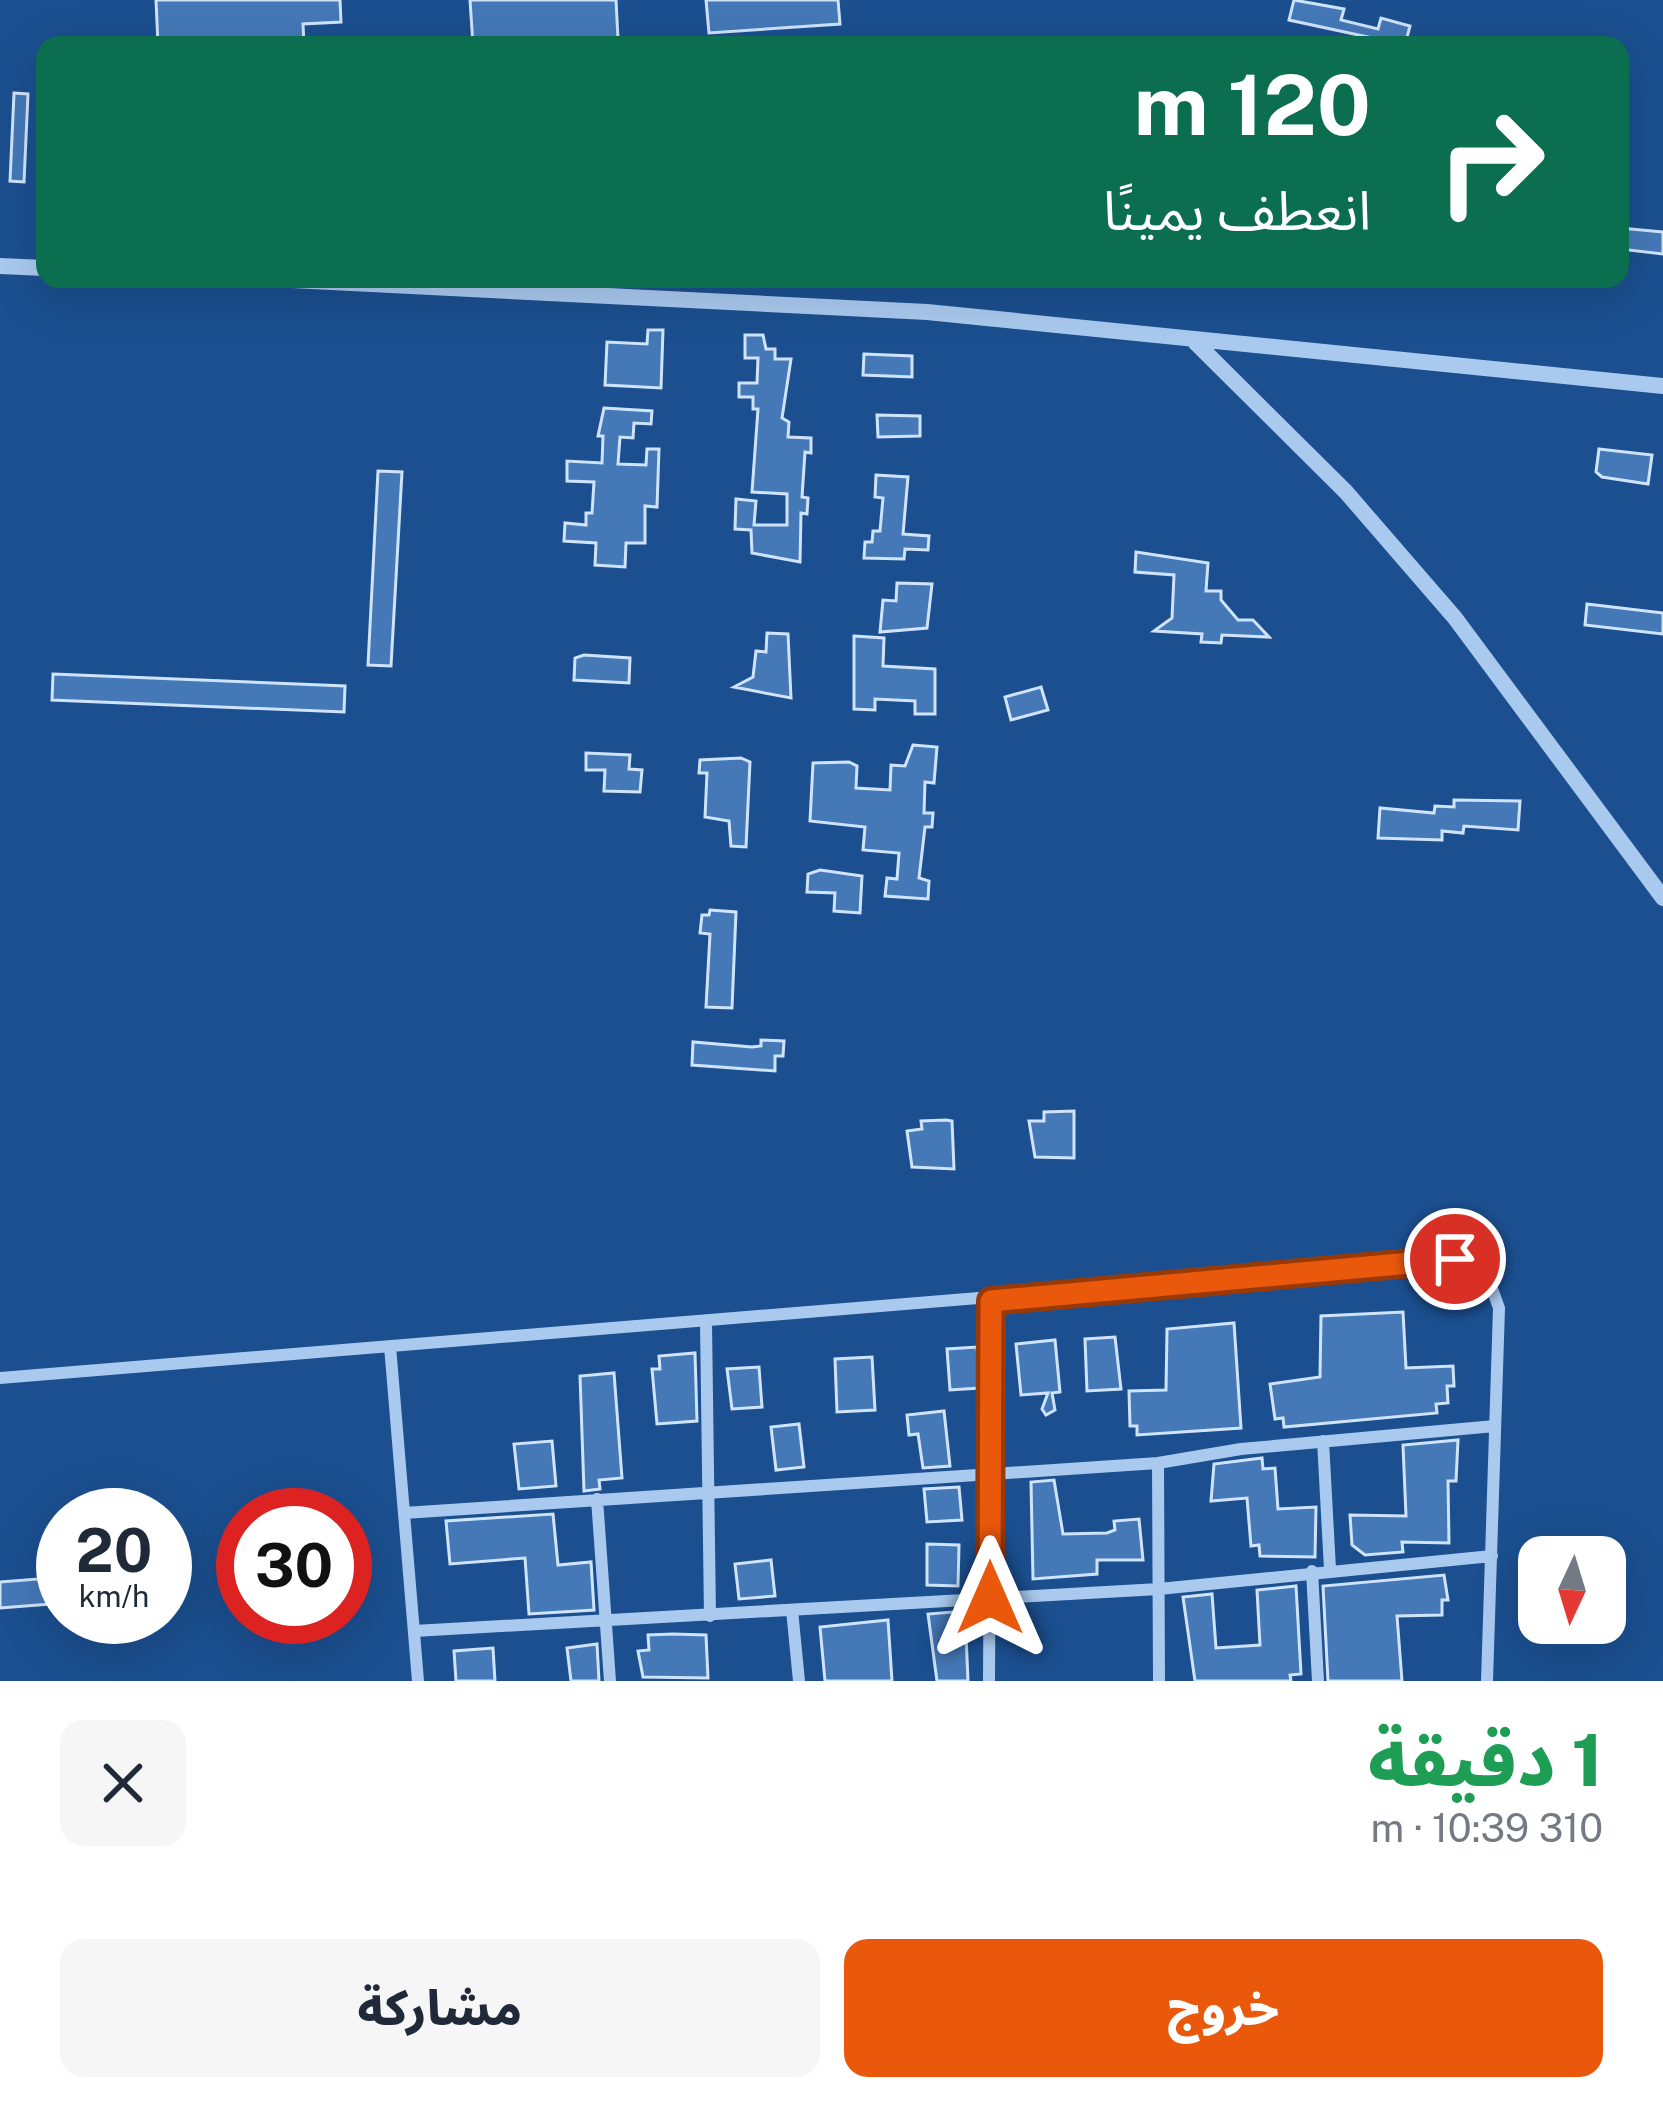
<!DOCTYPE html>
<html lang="ar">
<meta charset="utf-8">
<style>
:root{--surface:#fff;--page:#f6f6f7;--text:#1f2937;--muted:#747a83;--accent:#ea580c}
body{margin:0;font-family:"Public Sans","Noto Sans Arabic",sans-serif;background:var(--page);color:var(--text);direction:rtl;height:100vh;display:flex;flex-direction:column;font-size:45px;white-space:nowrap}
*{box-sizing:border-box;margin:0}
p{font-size:39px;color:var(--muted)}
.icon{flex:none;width:66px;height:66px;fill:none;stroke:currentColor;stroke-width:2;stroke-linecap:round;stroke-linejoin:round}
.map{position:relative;height:1681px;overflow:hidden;direction:ltr}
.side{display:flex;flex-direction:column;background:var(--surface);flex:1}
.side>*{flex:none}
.top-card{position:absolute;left:36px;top:36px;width:1593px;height:252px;border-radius:24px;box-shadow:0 12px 48px #0002;direction:rtl;background:#0b6e4f;color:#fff;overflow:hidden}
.needle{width:78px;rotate:184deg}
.tools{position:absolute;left:1518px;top:1536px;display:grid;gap:24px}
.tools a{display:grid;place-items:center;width:108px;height:108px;border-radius:24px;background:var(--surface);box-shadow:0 12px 48px #0002;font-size:60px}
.speed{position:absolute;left:36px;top:1488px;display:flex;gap:24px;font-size:60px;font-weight:700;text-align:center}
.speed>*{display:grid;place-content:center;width:156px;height:156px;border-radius:50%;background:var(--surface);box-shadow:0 12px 48px #0002;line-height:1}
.speed small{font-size:30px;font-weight:400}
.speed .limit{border:18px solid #d22;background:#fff;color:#111}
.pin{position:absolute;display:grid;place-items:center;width:102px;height:102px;color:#fff;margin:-51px;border:6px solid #fff;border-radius:50%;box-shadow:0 3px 12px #0007}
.me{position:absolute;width:132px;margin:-66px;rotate:0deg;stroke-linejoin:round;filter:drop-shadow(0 0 9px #0008)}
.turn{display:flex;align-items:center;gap:42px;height:252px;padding:0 60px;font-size:54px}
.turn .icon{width:156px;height:156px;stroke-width:2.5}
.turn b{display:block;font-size:84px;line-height:102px}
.round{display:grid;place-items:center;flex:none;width:126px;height:126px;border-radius:24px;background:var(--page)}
.headline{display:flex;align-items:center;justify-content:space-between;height:204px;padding:0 60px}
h1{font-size:72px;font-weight:800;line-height:90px;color:#1e9e55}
.cta{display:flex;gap:24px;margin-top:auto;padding:24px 60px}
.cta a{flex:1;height:138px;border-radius:24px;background:var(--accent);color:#fff;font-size:48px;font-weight:800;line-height:138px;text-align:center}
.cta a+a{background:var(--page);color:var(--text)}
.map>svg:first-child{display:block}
.building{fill:#4478b7;stroke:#cfe3fa;stroke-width:3}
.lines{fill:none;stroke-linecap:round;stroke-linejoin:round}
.minor{stroke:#a9c9ee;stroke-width:12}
.tertiary{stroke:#a9c9ee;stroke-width:16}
.route-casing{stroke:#983908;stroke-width:30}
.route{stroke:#ea580c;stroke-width:21}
</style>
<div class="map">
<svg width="1663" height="1681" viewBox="0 0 1663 1681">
<rect width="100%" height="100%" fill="#1b4f8f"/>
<!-- building -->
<path class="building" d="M156 0H340L341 22 303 24 304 45H158Z
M470 0H616L618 39 473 45Z
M706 0H838L840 24 709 33Z
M1294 0 1344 9 1341 20 1378 29 1381 18 1410 26 1405 45 1289 20Z
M14 93 28 94 24 182 10 181Z
M1620 228 1663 232V254L1620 249Z
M648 330H663L661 388 605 385 607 342 647 344Z
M745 335H763L766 349H775V359H791L782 418 789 422 788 437 811 438V453L805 452 802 497 808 498 807 514 801 513 800 562 752 553 751 530 735 529 736 499 756 501 754 525H787V494L752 492 758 409H753V397H739V383H757L758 358H745Z
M864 354 912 356V377L863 375Z
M604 408 652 411 651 424 634 423 633 438 620 437 618 464 646 465 647 449H659L657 507 645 506V543H626L625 567 595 565 596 543 564 541 565 523 586 525V513H592L594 482 567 481V461L602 463 603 436H598Z
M877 415 920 416V436L878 437Z
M1599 449 1652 455 1648 484 1602 477 1596 472Z
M378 471 402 472 391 666 368 665Z
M876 475 908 477 903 534 929 536 928 550 905 549 904 559 864 558 865 542H872L873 531H880L883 498 875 497Z
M1136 552 1208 563 1206 591H1221V600L1238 620H1253L1269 637 1222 635 1221 643 1201 642 1202 634 1154 631 1172 618 1174 575 1135 572Z
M897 583 932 584 927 628 880 632 883 600 896 601Z
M1587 604 1663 613V634L1585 625Z
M767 633 788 634 791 698 734 687 753 677 756 651 766 652Z
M854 636 884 638 883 666 935 669V714H915V701L875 699V710L854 709Z
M584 655 630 658 629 683 574 680 575 658Z
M53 674 345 686 344 712 52 700Z
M1041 687 1048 710 1011 720 1005 697Z
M913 745 937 747 934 783 925 782 924 813H933L932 827H925L919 878 929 881 928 899 885 896 887 878 897 879 899 853 863 850 865 827 810 821 813 763 849 762 857 766 856 788 890 790 891 765 905 766Z
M586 753 630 755 629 769 642 770 640 792 604 791 605 770H586Z
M741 758 750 762 746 847 731 846 729 821 705 817 707 773H699L700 760Z
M1454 800 1520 801 1518 830 1464 826 1463 833 1442 831V840L1378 838 1380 808 1434 813 1435 806 1454 807Z
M820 870 862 876 860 913 834 911 835 893 807 892 808 874Z
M710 910 736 912 732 1008 706 1007 710 934 700 933 702 915H709Z
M761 1040 784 1041 783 1056H775V1071L692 1065 693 1042 752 1047 761 1046Z
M1074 1111V1158L1035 1157 1029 1121H1044V1112Z
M946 1120 952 1121 954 1169 912 1167 907 1131 922 1129 921 1121Z
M1403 1312 1406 1368 1453 1366 1454 1386H1447L1448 1403 1436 1404 1437 1413 1284 1427 1283 1418 1275 1419 1270 1384 1320 1377 1321 1316Z
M1234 1323 1241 1428 1137 1435V1426H1130L1129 1391 1166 1390 1167 1329Z
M1115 1337 1121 1389 1087 1391 1085 1339Z
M1055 1340 1060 1392 1052 1393 1055 1410 1046 1415 1042 1409 1048 1393 1021 1395 1016 1344Z
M977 1347 980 1388 950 1390 947 1349Z
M695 1353 697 1421 657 1424 652 1369H660L659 1356Z
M872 1357 875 1410 837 1412 835 1359Z
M759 1367 762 1407 732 1409 727 1369Z
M614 1373 622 1478 599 1480 600 1489 584 1491 580 1376Z
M944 1411 950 1466 923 1468 918 1434 909 1435 907 1415Z
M799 1424 804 1467 776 1470 771 1427Z
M1458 1440 1456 1481H1448L1449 1543 1402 1542 1403 1552 1365 1555 1352 1545 1350 1515 1406 1516 1403 1445Z
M552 1441 556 1486 519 1489 514 1444Z
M1262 1458 1263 1469 1275 1468 1278 1509 1316 1507 1315 1557 1260 1556 1259 1545 1251 1546 1247 1498 1211 1501 1214 1464Z
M1054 1480 1063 1534 1107 1533 1115 1530 1114 1521 1139 1519 1143 1560H1097V1574L1033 1579 1031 1482Z
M959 1487 962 1520 927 1522 924 1489Z
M553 1514 558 1565 591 1562 594 1610 529 1614 525 1558 450 1564 446 1521Z
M927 1544 959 1545 958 1586 927 1585Z
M771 1560 775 1596 739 1599 735 1564Z
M1444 1575 1448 1600H1442V1615L1397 1616 1402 1681H1328L1323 1586Z
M63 1577V1603L0 1608V1582Z
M1296 1586 1301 1674 1290 1675 1291 1681H1195L1183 1597 1212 1594 1216 1648 1260 1645 1257 1590Z
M965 1611 968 1681H937L928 1614Z
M888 1620 892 1681H825L820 1627Z
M673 1634 706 1635 708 1678 643 1677 638 1651 649 1650 648 1635Z
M597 1644 599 1681H571L567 1648Z
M493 1648 495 1681H456L454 1651Z"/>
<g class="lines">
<!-- minor -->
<path class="minor" d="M706 1323 710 1616
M390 1346 418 1681
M0 1378 1455 1259 1487 1275 1499 1308 1487 1681
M1323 1441 1330 1569
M1158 1463 1159 1681
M597 1499 610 1681
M404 1513 1158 1463 1241 1449 1495 1426
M1312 1571 1318 1681
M792 1610 799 1681
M414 1631 1159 1589 1492 1556
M989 1681 991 1301"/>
<!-- tertiary -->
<path class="tertiary" d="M0 266 45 268
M272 279 927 312 1663 386
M1195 342 1346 492 1455 618 1663 898"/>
</g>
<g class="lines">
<!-- route casing -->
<g class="route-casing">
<path id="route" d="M990 1598 991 1301 1455 1259"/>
</g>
<!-- route -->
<use href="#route" class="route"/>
</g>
</svg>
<div class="tools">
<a><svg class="needle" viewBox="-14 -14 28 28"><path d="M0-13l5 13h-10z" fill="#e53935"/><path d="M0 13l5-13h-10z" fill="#747a83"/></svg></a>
</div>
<div class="speed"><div>20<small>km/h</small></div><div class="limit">30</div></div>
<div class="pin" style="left:1455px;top:1259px;background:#d93025"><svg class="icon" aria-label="arrive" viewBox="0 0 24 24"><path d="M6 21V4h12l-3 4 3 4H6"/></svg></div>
<svg class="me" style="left:990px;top:1598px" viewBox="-20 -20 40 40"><path d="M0-17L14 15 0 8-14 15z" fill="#ea580c" stroke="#fff" stroke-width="4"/></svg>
<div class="top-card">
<div class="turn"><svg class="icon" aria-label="right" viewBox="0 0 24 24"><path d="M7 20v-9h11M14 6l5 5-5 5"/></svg><div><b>120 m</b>انعطف يمينًا</div></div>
</div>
</div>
<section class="side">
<div class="headline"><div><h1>1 دقيقة</h1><p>310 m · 10:39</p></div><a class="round"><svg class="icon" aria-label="close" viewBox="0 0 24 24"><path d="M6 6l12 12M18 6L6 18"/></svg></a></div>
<div class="cta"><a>خروج</a><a>مشاركة</a></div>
</section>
